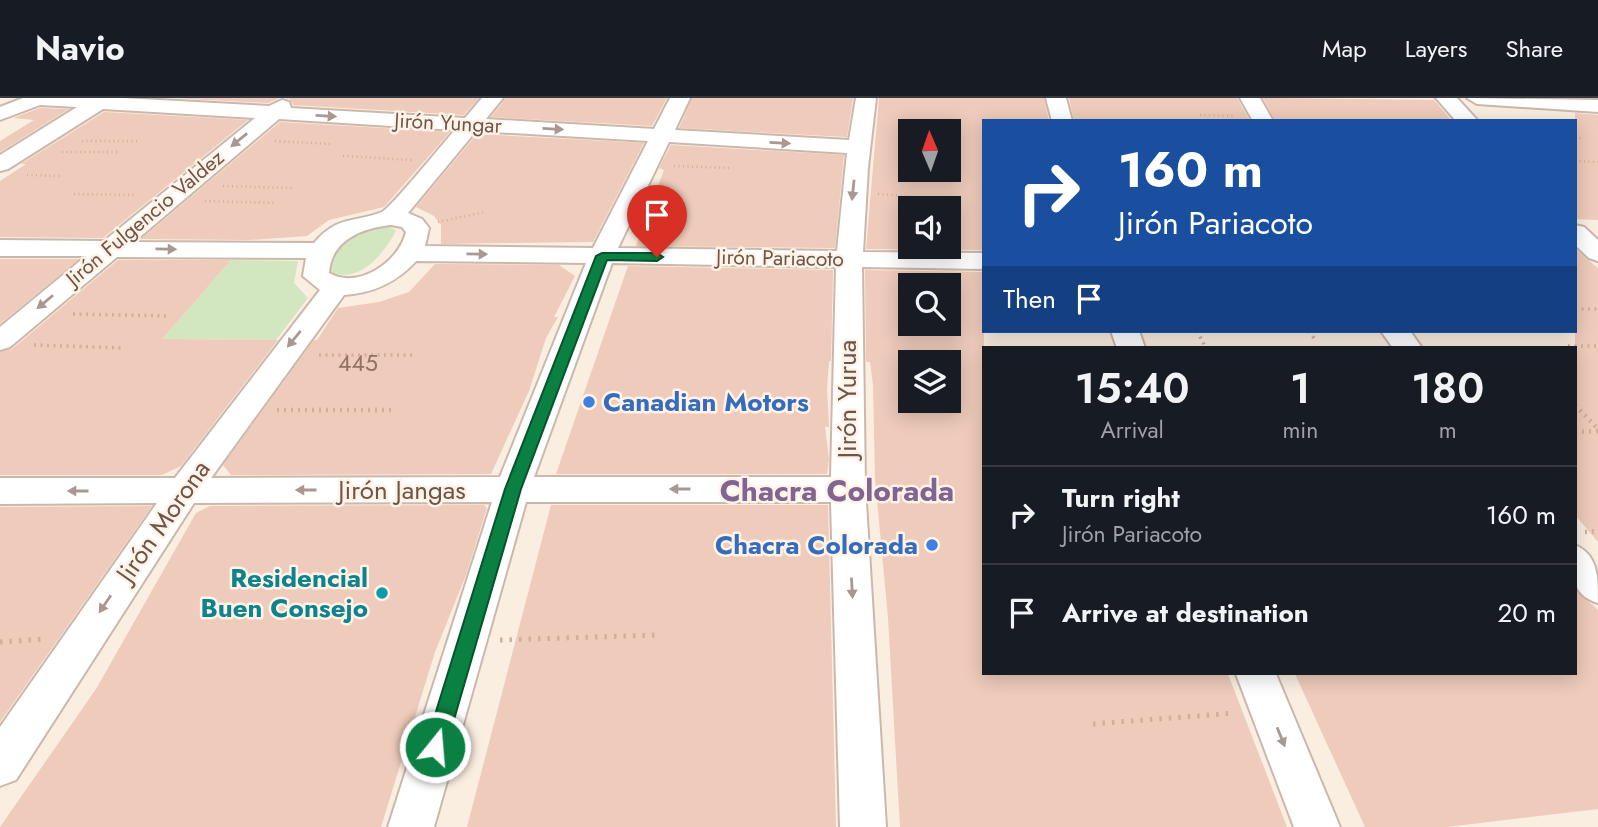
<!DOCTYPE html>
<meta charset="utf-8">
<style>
:root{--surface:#171b24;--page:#242831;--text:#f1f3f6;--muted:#9ea1a6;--line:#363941}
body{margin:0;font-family:Jost,sans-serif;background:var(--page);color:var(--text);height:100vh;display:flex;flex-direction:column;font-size:26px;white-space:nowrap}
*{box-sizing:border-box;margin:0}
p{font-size:23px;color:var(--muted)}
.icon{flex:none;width:38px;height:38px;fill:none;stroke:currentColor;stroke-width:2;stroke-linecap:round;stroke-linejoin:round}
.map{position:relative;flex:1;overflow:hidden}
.details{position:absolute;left:982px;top:248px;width:595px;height:329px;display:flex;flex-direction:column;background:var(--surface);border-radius:0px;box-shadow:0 4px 18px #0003}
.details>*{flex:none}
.hud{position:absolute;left:982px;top:21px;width:595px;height:214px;border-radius:0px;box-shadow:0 4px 18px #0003;background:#1a4fa0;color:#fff;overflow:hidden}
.needle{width:46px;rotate:358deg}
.controls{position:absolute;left:898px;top:21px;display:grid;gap:14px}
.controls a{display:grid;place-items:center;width:63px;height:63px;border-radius:0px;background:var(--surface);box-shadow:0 4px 18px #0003;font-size:35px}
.pin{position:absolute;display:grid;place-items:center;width:60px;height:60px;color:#fff;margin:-72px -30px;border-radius:50% 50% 50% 0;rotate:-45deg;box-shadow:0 0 7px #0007}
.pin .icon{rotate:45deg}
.me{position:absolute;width:77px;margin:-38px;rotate:17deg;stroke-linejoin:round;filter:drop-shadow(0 0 5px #0008)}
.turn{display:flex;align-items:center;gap:24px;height:147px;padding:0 21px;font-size:32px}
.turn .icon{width:91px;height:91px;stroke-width:2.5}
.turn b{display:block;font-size:49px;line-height:60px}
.then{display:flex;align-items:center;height:66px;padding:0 21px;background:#0003;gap:14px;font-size:26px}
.eta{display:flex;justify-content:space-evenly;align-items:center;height:119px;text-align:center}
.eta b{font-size:42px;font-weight:600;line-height:49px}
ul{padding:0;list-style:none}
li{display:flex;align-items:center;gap:21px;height:98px;padding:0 21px;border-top:2px solid var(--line)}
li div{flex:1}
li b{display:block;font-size:26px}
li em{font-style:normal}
header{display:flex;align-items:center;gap:42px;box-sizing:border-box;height:98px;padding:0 35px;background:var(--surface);border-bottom:2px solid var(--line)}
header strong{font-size:33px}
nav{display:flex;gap:38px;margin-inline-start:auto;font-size:24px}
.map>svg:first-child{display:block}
.green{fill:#d2e6c0}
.building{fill:#eecbba;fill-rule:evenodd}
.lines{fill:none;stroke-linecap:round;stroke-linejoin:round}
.street-casing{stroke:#ccb8ab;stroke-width:4}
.path-far3{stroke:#d2ae9d;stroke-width:2.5;stroke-dasharray:1 3.5;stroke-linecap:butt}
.path-far2{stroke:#d2ae9d;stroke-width:3.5;stroke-dasharray:2 4.5;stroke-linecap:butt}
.path-far1{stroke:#d2ae9d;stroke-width:4.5;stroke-dasharray:2 5;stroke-linecap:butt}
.path{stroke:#d2ae9d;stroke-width:5;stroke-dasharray:2.5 7;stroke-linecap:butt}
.street{fill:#fff;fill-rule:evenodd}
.oneway{fill:#a99892}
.route{fill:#0b8043;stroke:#07532c;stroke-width:2}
.shop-dot{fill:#3f7fe0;stroke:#fef3e6;stroke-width:2.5}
.culture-dot{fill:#0f9aa8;stroke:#fef3e6;stroke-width:2.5}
.labels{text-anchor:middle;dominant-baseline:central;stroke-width:5;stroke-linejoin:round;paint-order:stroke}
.far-street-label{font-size:21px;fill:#6f5449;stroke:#fef3e6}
.number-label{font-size:23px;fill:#8f7265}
.street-label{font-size:26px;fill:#6f5449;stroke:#fef3e6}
.shop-label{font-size:26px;font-weight:bold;fill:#366cbe;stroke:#fef3e6;text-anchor:start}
.culture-label{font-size:26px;font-weight:bold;fill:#0d838f;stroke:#fef3e6;text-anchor:end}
.quarter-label{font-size:30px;font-weight:bold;fill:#806593;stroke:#fef3e6}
</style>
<header>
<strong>Navio</strong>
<nav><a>Map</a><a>Layers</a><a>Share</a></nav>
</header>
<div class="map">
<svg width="1598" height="729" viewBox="0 0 1598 729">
<rect width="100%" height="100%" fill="#faeee0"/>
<!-- green -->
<path class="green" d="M385 126 396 133C382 158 360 186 328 174L326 165 349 137Z
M231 162 298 163 294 185 308 200 276 242 162 241Z"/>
<!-- building -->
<path class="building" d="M171 0H280L268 5Z
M285 0H479L464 17 293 7 290 1Z
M506 0H667L652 28 491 19Z
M692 0H853L847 39 679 30Z
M879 0H1044L1049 23H984V152L866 151ZM910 33H948V72H910ZM910 110H948V149H910Z
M1069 0H1237L1250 23H1074Z
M1263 0 1434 2 1452 23H1275Z
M40 10 69 11 0 54V43L34 22 13 20Z
M104 14 248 22 103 140 0 139V83L26 66H21Z
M1575 15 1598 17V122L1575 121Z
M280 24 450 34 384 109 329 122 307 138 249 142 141 141Z
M477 36 644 45 593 144 441 146V127L434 118 416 109Z
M671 47 844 57 835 150 636 148 664 72 659 70Z
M1575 151 1598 170V444L1575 417Z
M0 161H79L0 226Z
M118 162H231L162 241 278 242 181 368 162 377H0V254L12 251Z
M435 166 559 167 575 178 554 219H558L546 240 529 293 491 376 231 377 223 367 314 242H317L338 210 379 204 409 194Z
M628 168 833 172 831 263H829L827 290 829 329H825L829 361 827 376H556Z
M865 172 984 174V576H1228L1287 729H900L888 520 875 380 873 287 870 264H866ZM910 187H948V226H910ZM910 264H948V303H910Z
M484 407 487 410 466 477 435 554 381 729H0L96 591 196 415 210 408Z
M551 407H828L836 729H467Z
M152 408 0 624V409Z
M1575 491 1598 512V711L1447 729H1365L1295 576H1575Z"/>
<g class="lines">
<!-- street casing -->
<g class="street-casing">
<path id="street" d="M23 0H123L269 8 282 2 289 4 291 10 465 20 482 0H503L486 21 654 31 670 0H690L675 32 849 42 856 0H876L868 69 863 154 984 155V171L862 169 865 388 886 729H840L831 404H526L434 729H388L492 404 194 405 16 682 0 688V629L157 405 0 406V380H175L320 192 303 178 306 160 117 159 10 249 0 252V229L86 158H0V142L104 143 255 20 103 11 8 71 0 73V57L77 9 40 7 0 22V9ZM279 21 455 32C444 44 391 110 382 114 354 125 338 117 314 145L134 144ZM476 33 648 43 593 150 425 148 429 130 422 121 408 115ZM669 44 847 55 837 153 618 150ZM391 127 402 129 406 134C399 164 358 192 329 175 331 142 362 130 391 127ZM416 163 586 165 500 379 211 380 344 197C373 195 396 185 416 163ZM612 165 836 169 831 379H534Z
M1046 0H1066L1072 23H1052Z
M1240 0H1260L1273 23H1253Z
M1436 0H1457L1478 23H1456Z
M1467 0 1598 2V14L1477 6Z
M1575 127 1584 129 1598 142V163L1589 160 1575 147Z
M1111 233H1139L1145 250H1117Z
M1381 233H1410L1422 250H1393Z
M1575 447C1598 457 1598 478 1598 505 1567 495 1575 474 1575 447Z
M1236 576H1276L1340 729H1294Z"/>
</g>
<!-- path-far3 -->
<path class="path-far3" d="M1200 17 1234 18
M1575 40H1583
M82 43H137
M275 43 330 46
M62 54H120
M343 58 412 62
M1575 63 1598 64
M674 68 729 70
M27 77 61 78
M223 88 292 90
M74 96 136 97
M878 96 961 103
M205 103 274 105
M438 124 485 114"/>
<!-- path-far2 -->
<path class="path-far2" d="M1575 211H1598
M73 216 170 218
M1197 233 1206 250
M1309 233 1316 243
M34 247 124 250
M1568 248H1598
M319 257H413"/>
<!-- path-far1 -->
<path class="path-far1" d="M1575 307 1598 331
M277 312H396
M1575 334 1598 333
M1585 434 1598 433"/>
<!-- path -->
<path class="path" d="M500 542 660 537
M0 544 45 541
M1093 626 1235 615"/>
<!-- street -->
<use href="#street" class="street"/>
</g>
<!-- one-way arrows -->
<defs><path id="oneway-solid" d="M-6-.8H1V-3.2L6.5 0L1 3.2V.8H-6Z" transform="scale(1.75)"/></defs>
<g class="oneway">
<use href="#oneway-solid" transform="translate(326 18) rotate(3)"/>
<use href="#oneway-solid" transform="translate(553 31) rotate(3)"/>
<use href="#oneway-solid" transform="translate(239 42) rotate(141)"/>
<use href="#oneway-solid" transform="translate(780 45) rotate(3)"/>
<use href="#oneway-solid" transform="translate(853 92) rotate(96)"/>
<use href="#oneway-solid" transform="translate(166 151) rotate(1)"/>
<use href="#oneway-solid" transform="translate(477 156) rotate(1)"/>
<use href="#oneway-solid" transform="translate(45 204) rotate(140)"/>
<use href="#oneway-solid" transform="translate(294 241) rotate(129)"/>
<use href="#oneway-solid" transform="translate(680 391) rotate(180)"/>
<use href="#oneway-solid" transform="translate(306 392) rotate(180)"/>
<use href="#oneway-solid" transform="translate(78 393) rotate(180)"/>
<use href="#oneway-solid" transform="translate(852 490) rotate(87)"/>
<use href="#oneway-solid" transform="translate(105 506) rotate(124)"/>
<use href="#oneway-solid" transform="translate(1281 639) rotate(68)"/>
</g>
<!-- route -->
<path class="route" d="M602 155H657L663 159 657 163 607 162 521 391 446 649 443 656 435 659 428 656 425 649 505 391 596 158Z"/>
<!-- markers -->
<g class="shop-dot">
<circle cx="589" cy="304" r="7"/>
<circle cx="932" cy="447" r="7"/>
</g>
<circle class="culture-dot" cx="382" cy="495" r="7"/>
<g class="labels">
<!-- far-street labels -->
<g class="far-street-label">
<text transform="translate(448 25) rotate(3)">Jirón Yungar</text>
<text transform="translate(145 120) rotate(-40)">Jirón Fulgencio Valdez</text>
<text transform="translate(780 160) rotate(1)">Jirón Pariacoto</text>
</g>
<!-- number labels -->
<g class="number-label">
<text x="358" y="265">445</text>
</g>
<!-- street labels -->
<g class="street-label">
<text transform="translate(847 301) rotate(-90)">Jirón Yurua</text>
<text x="402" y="392">Jirón Jangas</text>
<text transform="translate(163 423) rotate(-55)">Jirón Morona</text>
</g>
<!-- shop labels -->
<g class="shop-label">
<text x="603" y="304">Canadian Motors</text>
<text x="918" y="447" text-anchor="end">Chacra Colorada</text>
</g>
<!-- culture labels -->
<g class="culture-label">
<text x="368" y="480">Residencial<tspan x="368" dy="30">Buen Consejo</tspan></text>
</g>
<!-- quarter labels -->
<g class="quarter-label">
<text x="837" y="392">Chacra Colorada</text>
</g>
</g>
</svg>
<div class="controls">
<a><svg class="needle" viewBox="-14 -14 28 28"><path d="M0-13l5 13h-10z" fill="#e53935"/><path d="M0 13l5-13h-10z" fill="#9ea1a6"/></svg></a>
<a><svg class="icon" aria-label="sound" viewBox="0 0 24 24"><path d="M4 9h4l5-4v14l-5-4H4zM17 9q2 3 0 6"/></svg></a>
<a><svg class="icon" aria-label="search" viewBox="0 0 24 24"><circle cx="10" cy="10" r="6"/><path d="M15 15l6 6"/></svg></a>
<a><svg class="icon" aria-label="layers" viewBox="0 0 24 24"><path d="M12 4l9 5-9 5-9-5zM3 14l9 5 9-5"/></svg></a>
</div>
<div class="pin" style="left:657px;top:159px;background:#d93025"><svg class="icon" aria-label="arrive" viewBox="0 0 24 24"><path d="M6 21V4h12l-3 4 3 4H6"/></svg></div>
<svg class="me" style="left:435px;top:649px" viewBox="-20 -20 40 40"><circle r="17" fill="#0b8043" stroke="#fff" stroke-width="3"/><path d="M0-11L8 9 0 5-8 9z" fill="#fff"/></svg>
<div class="hud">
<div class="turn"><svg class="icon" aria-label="right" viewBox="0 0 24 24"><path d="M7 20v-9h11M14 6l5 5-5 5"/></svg><div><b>160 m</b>Jirón Pariacoto</div></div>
<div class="then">Then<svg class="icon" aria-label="arrive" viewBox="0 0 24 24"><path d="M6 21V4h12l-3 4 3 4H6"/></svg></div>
</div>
<section class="details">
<div class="eta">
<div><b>15:40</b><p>Arrival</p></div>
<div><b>1</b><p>min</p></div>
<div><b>180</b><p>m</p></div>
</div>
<ul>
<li><svg class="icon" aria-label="right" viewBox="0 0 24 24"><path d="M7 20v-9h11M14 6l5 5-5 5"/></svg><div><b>Turn right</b><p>Jirón Pariacoto</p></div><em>160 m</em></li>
<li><svg class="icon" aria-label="arrive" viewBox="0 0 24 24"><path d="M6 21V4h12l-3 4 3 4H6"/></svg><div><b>Arrive at destination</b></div><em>20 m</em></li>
</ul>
</section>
</div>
